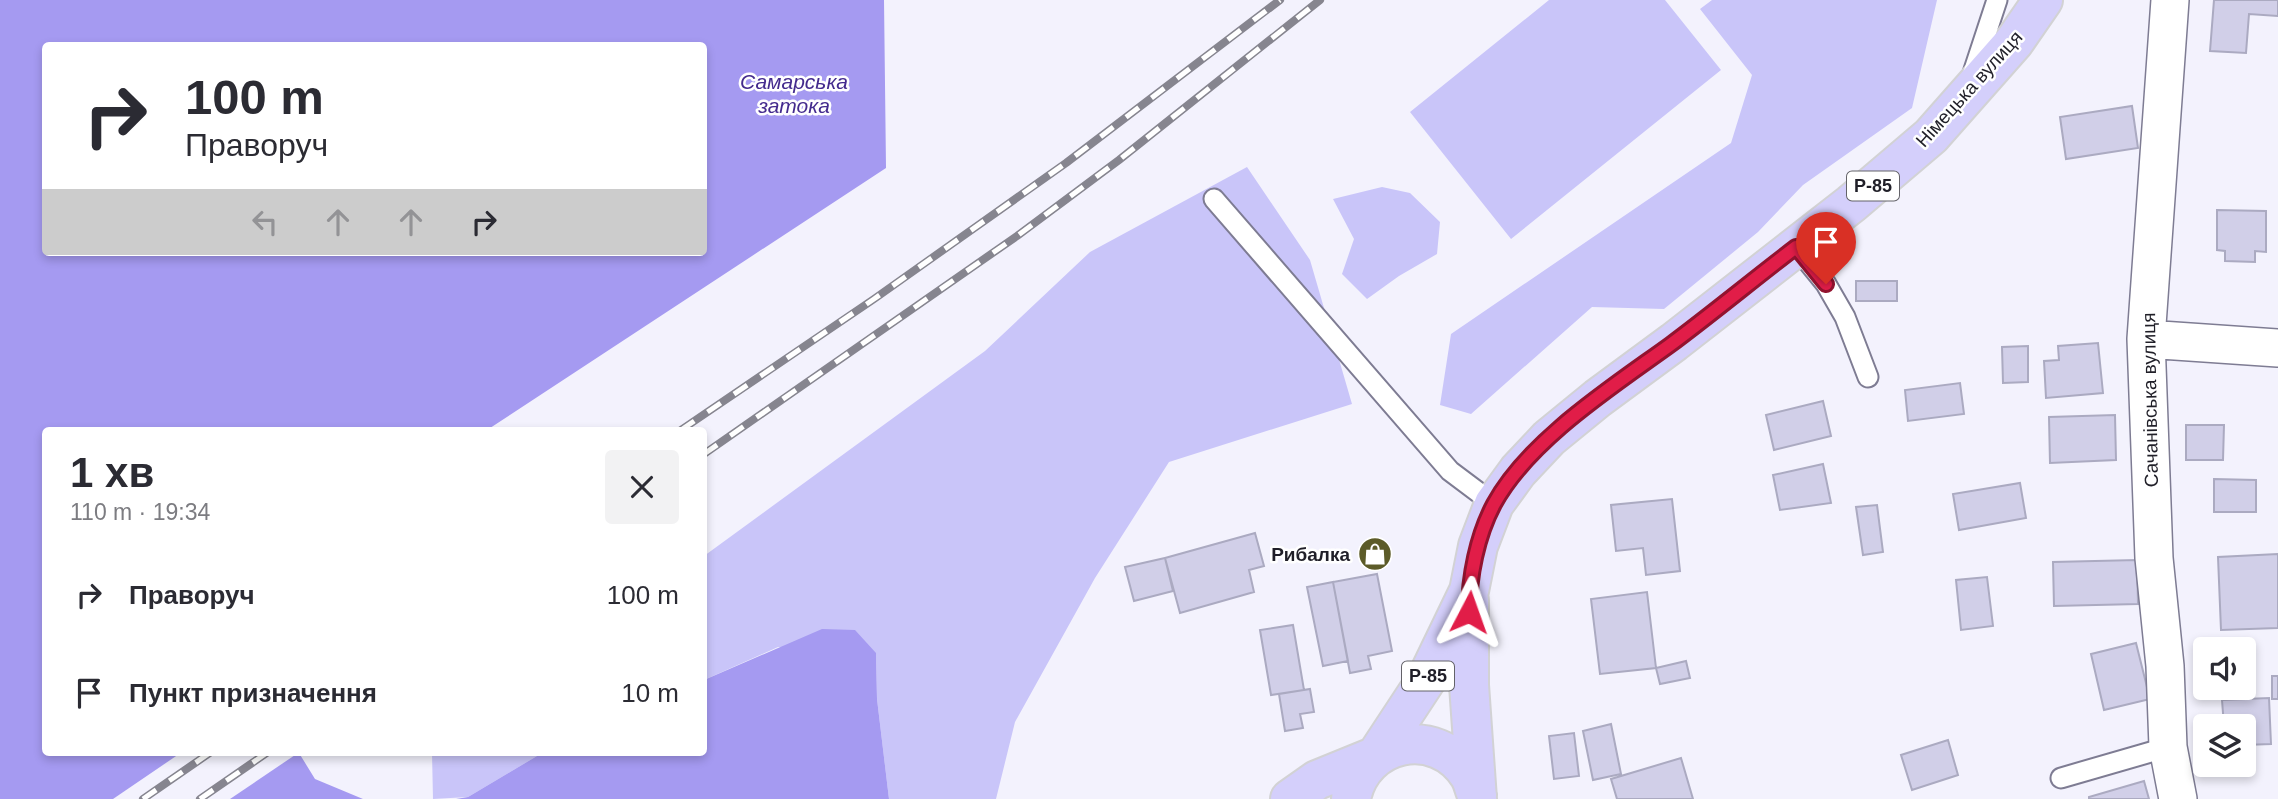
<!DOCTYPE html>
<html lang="uk">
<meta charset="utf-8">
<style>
:root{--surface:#fff;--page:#f2f2f3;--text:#2b2b33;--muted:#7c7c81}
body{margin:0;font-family:Helvetica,sans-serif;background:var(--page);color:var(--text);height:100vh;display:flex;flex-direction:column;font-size:26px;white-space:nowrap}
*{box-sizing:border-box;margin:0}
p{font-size:23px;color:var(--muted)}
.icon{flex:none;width:38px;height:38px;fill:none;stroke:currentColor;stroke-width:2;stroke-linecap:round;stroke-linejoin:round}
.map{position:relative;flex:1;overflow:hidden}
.sheet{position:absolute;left:42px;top:427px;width:665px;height:329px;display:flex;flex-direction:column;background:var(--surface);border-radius:7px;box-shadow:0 4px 10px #0003}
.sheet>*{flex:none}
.banner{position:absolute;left:42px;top:42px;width:665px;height:214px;border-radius:7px;box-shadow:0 4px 10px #0003;background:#fff;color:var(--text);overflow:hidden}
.controls{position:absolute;left:2193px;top:637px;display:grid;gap:14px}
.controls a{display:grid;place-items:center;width:63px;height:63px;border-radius:7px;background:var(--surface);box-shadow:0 4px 10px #0003;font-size:35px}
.pin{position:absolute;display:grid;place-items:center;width:60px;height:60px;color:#fff;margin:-72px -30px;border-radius:50% 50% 50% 0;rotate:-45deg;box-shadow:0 0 7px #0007}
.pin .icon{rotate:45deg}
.me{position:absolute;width:77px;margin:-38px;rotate:4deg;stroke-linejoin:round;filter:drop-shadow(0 0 5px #0008)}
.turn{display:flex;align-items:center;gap:24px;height:147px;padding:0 28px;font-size:32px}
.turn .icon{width:91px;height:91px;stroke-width:2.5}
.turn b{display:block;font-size:49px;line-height:60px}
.lanes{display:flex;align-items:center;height:66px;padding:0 28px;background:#0003;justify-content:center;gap:35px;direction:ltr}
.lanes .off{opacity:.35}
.round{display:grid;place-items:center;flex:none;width:74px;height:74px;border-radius:7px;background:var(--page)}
.overview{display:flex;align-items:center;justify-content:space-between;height:119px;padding:0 28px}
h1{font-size:42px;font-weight:800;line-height:52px}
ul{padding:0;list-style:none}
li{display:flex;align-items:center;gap:21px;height:98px;padding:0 28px}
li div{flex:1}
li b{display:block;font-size:26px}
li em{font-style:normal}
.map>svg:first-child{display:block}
.green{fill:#c9c5f9}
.water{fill:#a59af1;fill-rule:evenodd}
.pier{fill:#f3f2fd}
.building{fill:#d1cfe8;stroke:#abaac1;stroke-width:2}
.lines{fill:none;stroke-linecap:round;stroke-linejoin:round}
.lane-casing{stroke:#7e7c93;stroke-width:23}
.street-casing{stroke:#7e7c93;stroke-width:40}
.primary-casing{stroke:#d2d2d4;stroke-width:42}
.lane{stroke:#fff;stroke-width:19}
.street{stroke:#fff;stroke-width:37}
.primary{stroke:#d4cffb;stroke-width:38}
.rail-casing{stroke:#86858f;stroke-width:8}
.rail{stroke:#fff;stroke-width:5;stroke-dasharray:16;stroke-linecap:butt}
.route-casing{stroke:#92132f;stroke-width:18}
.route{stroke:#e11d48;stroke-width:12}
.labels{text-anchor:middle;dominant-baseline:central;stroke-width:5;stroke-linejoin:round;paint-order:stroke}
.shield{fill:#fff;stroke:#636268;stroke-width:2}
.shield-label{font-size:18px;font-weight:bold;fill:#201f28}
.street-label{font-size:19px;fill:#201f28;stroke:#fff}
.poi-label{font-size:19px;font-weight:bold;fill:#201f28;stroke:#fff;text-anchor:end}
.water-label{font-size:21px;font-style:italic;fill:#442b8e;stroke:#fff}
</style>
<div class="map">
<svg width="2278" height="799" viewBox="0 0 2278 799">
<rect width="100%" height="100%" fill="#f3f2fd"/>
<!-- green -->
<path class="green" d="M1549 0H1665L1721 70 1511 239 1410 112Z
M1712 0H1937L1912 108 1803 185 1758 232 1664 309 1592 307 1471 414 1440 405 1451 334 1731 143 1752 75 1700 9Z
M1247 167 1310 260 1352 404 1169 462 1095 578 1015 722 996 799H889L877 699 876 653 778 647 704 680V556L985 351 1090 252Z
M1382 187 1410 193 1440 222 1437 254 1399 276 1367 299 1342 274 1354 239 1333 199Z
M432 753 433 752 542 753 468 797 433 799Z"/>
<!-- water -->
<path class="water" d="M0 0H884L886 168 487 430H46V752L299 753 315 779 363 799H0ZM46 46H704V252H46Z
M822 629 855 630 876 653 877 699 889 799H456L468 797 542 753 704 752V680Z"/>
<!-- pier -->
<path class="pier" d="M182 752H298V753L230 799H113Z"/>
<!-- building -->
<path class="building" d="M2214 0H2278V16L2249 14 2246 53 2210 51Z
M2132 106 2138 148 2066 159 2060 117Z
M2217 210 2266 211V252L2255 251V262L2225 261V251L2217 250Z
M1856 281H1897V301H1856Z
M2098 343 2103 393 2046 398 2044 361 2059 360 2058 346Z
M2028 346V382L2003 383 2002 347Z
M1960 383 1964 414 1908 421 1905 390Z
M1823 401 1831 436 1774 450 1766 415Z
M2115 415 2116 460 2050 463 2049 417Z
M2186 425H2224L2223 460H2186Z
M1823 464 1831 503 1780 510 1773 475Z
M2214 479 2256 480V512H2214Z
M2020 483 2026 518 1959 530 1953 494Z
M1672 499 1680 571 1646 575 1643 548 1616 551 1611 505Z
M1877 505 1883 552 1863 555 1856 507Z
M1255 533 1264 566 1249 570 1254 592 1180 613 1165 558Z
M2278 554V628L2221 630 2218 557Z
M1165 558 1173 591 1134 601 1125 567Z
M2137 560 2138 604 2054 606 2053 562Z
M1377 574 1392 651 1368 656 1371 669 1350 673 1333 582Z
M1987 577 1993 626 1961 630 1956 580Z
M1333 582 1348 661 1323 666 1307 587Z
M1647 592 1656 668 1600 674 1591 599Z
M1293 625 1304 690 1271 695 1260 630Z
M2136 643 2150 699 2104 710 2091 654Z
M1686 661 1690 678 1660 684 1656 668Z
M2272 676H2278V699H2272Z
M1310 689 1314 712 1300 714 1303 728 1285 731 1279 694Z
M2269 698 2271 744 2244 745V726H2224L2222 700Z
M1611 724 1621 774 1593 780 1583 731Z
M1574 733 1579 776 1554 779 1549 736Z
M1948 740 1958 775 1912 790 1901 755Z
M1681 758 1693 799H1617L1611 779Z
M2144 781 2149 799H2089V797Z"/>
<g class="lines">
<!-- lane casing -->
<g class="lane-casing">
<path id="lane" d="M1971 79 1997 0
M1214 199 1450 471 1494 504
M1796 247 1826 284 1845 317 1868 377
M2061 778 2168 747"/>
</g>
<!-- street casing -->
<g class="street-casing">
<path id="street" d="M2170 0 2146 339 2154 558 2165 666 2168 747 2178 799
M2146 339 2278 348"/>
</g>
<!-- primary casing -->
<g class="primary-casing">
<path id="primary" d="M1469 600V685L1477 799
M1290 799 1317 780 1376 756 1426 680 1469 591 1478 546 1494 504 1518 471 1549 438 1598 398 1674 342 1851 204 1931 136 2014 42 2043 0
M1351 799C1362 740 1436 724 1469 775 1473 781 1474 789 1477 795"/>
</g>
<!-- lane -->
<use href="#lane" class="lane"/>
<!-- street -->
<use href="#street" class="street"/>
<!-- primary -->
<use href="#primary" class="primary"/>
<!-- rail casing -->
<g class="rail-casing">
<path id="rail" d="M681 430 874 299 1066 163 1280 0
M704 454 1017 236 1119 160 1320 0
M143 799 211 752
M200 799 268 752"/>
</g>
<!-- rail -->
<use href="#rail" class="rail"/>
</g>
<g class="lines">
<!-- route casing -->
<g class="route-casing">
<path id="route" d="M1469 612C1469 577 1477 536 1494 504 1529 440 1612 387 1670 345 1713 313 1754 279 1796 247L1826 284"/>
</g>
<!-- route -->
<use href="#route" class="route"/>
</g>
<!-- icons -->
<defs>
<g id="shop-disc" transform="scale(1.75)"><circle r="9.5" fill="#5c5b28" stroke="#fff"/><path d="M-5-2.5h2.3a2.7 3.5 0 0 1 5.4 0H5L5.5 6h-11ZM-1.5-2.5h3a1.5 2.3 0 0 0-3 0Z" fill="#fff"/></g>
</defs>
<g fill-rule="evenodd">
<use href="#shop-disc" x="1375" y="554"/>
</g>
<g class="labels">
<!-- shield labels -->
<g class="shield">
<rect x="1847" y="171.5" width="52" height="29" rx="5"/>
<rect x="1402" y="661.5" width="52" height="29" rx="5"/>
</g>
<g class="shield-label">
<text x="1873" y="186">Р-85</text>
<text x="1428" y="676">Р-85</text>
</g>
<!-- street labels -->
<g class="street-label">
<text transform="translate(1969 89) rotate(-48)">Німецька вулиця</text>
<text transform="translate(2150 400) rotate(-91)">Сачанівська вулиця</text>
</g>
<!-- poi labels -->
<g class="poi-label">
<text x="1350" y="554">Рибалка</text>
</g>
<!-- water labels -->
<g class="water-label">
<text x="794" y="81">Самарська<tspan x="794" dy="24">затока</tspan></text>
</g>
</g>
</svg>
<div class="controls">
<a><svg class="icon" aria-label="sound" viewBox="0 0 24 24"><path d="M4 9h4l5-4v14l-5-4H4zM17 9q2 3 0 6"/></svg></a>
<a><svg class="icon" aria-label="layers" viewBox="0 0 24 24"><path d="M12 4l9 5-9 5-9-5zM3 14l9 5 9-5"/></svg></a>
</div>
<div class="pin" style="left:1826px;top:284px;background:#d93025"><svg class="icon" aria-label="arrive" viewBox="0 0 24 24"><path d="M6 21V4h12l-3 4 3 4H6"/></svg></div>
<svg class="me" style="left:1469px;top:612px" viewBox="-20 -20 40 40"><path d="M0-17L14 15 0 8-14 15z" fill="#e11d48" stroke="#fff" stroke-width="4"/></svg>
<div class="banner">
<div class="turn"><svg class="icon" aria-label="right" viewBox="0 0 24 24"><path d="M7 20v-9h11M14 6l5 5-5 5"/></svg><div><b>100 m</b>Праворуч</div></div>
<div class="lanes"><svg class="icon off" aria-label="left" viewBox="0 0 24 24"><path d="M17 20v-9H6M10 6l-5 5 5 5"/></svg><svg class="icon off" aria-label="ahead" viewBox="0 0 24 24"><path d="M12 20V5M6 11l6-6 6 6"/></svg><svg class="icon off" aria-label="ahead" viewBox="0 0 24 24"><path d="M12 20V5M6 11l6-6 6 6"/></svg><svg class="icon" aria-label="right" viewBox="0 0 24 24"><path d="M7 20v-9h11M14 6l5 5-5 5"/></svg></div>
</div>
<section class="sheet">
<div class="overview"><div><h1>1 хв</h1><p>110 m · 19:34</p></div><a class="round"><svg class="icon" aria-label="close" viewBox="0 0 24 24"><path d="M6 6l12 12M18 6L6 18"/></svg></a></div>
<ul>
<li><svg class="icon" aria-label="right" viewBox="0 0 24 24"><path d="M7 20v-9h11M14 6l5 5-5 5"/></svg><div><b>Праворуч</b></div><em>100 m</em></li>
<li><svg class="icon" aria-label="arrive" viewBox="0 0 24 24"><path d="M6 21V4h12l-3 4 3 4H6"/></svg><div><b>Пункт призначення</b></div><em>10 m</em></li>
</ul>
</section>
</div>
